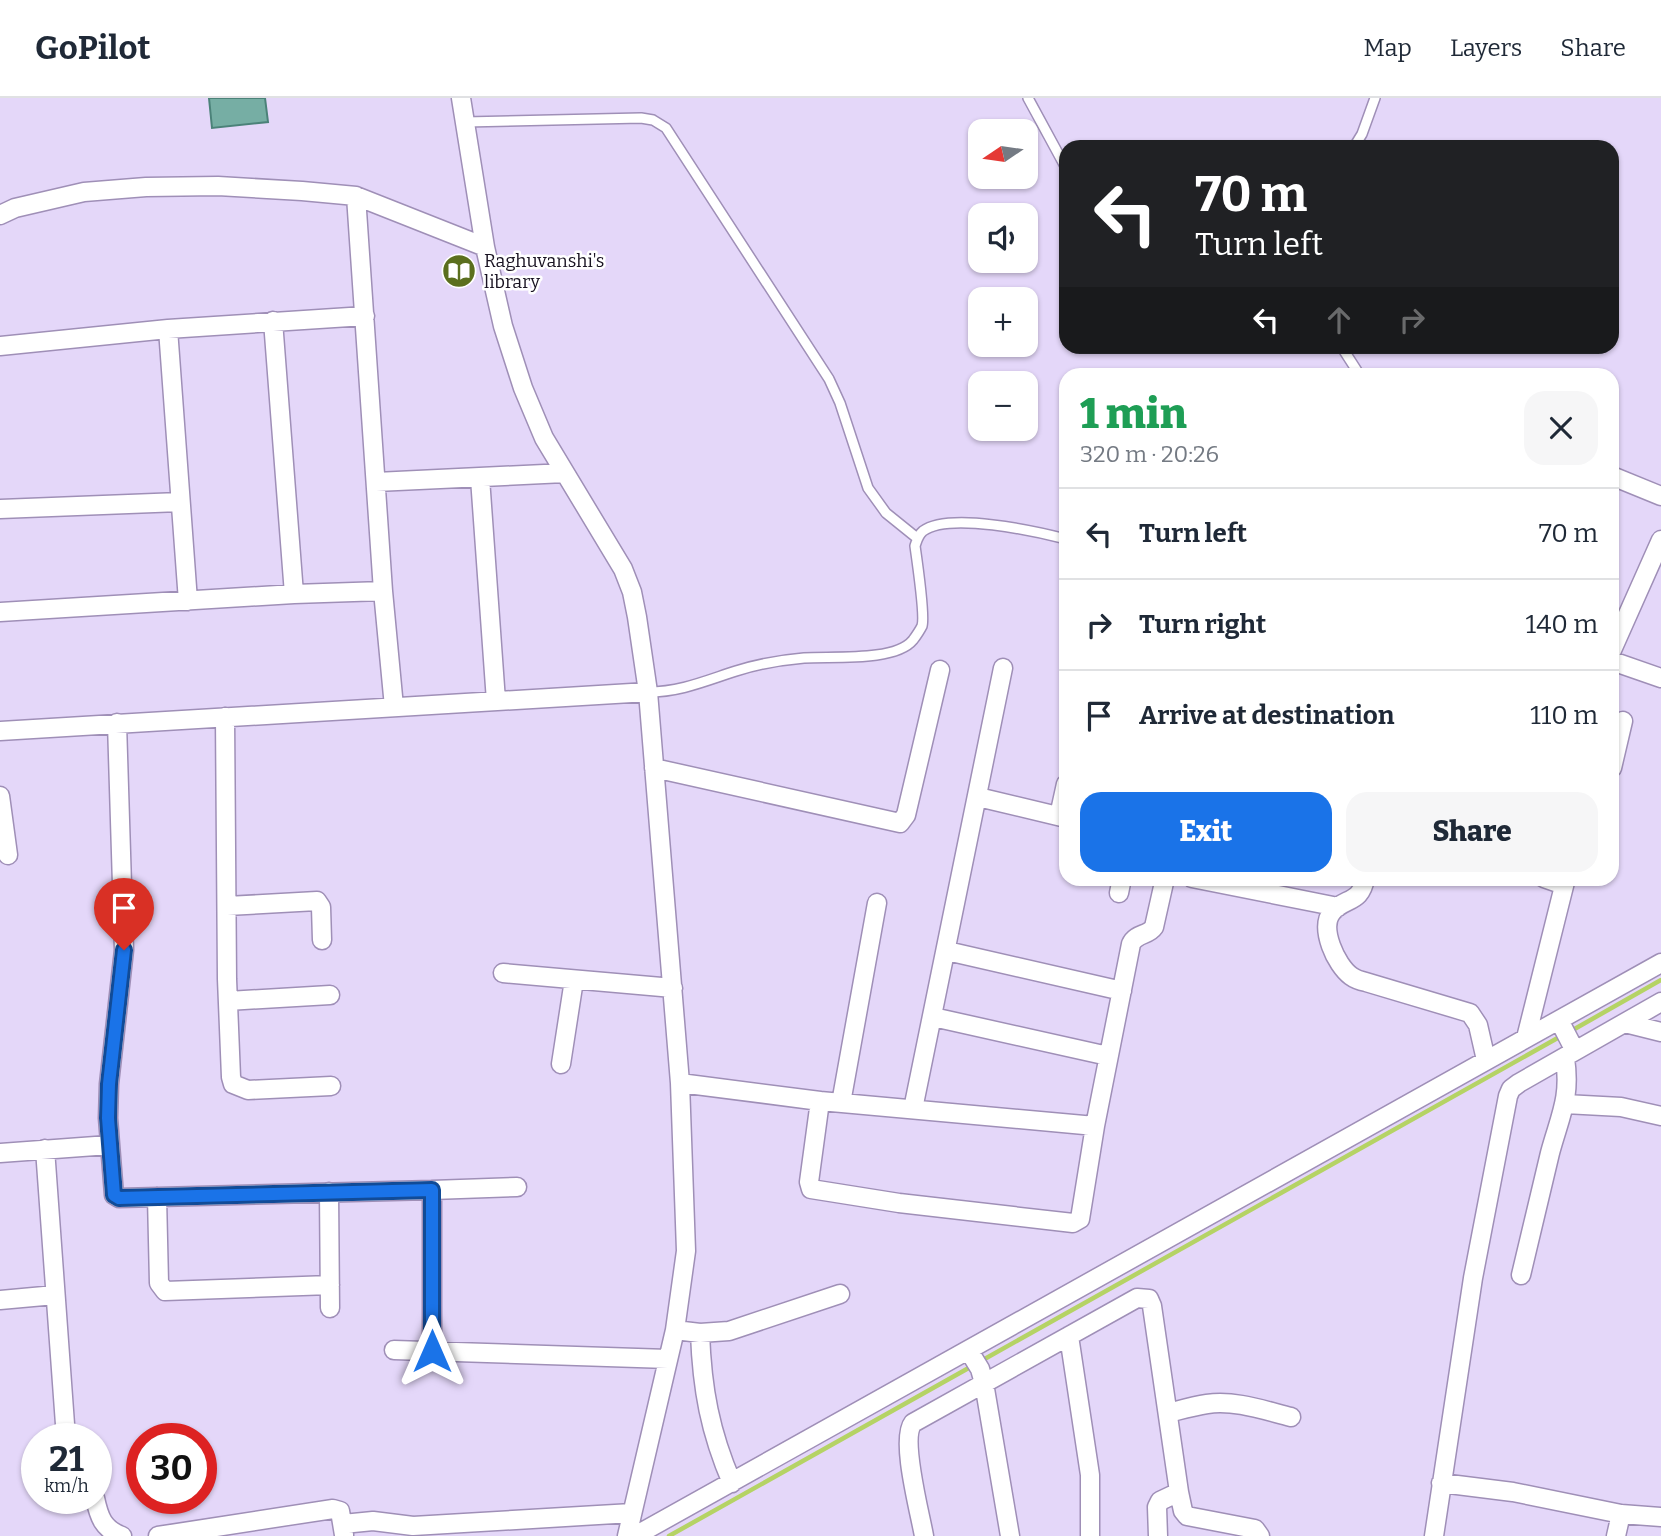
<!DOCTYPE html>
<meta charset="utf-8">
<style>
:root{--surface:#fff;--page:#f6f6f7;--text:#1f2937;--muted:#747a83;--line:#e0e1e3;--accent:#1a73e8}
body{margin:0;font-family:Bitter,serif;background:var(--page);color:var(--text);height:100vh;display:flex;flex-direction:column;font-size:26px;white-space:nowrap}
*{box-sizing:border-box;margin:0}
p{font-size:23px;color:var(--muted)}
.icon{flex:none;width:38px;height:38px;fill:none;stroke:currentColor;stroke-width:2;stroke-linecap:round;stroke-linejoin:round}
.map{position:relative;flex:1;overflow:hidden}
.sheet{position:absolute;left:1059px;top:270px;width:560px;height:518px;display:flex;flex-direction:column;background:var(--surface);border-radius:21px;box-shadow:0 2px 5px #0004}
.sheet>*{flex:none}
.banner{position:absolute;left:1059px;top:42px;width:560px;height:214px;border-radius:21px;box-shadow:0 2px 5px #0004;background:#202124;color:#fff;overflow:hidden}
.needle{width:46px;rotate:257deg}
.controls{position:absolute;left:968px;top:21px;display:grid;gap:14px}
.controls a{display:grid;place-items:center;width:70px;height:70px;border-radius:14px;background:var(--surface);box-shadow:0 2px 5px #0004;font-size:35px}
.speed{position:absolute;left:21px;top:1325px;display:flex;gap:14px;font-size:35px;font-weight:700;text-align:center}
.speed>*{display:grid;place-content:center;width:91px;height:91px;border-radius:50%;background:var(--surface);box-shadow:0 2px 5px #0004;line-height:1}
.speed small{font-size:18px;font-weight:400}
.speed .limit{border:10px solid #d22;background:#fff;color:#111}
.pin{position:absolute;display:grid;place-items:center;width:60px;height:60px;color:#fff;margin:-72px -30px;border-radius:50% 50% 50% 0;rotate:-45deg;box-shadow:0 0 7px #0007}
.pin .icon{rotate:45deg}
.me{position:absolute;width:77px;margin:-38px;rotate:0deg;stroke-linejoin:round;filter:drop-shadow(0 0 5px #0008)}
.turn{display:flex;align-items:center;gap:24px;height:147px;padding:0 21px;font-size:32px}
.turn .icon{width:91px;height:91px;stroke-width:2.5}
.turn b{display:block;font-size:49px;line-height:60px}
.lanes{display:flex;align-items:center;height:66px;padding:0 21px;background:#0003;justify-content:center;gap:35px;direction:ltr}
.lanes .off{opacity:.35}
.round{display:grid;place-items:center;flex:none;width:74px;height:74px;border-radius:21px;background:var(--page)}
.headline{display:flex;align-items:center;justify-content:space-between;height:119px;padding:0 21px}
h1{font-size:42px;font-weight:800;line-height:52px;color:#1e9e55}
.button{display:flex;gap:14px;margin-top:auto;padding:14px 21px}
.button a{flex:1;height:80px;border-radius:21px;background:var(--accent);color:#fff;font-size:28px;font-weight:800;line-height:80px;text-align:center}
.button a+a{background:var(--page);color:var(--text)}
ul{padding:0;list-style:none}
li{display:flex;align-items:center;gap:21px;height:91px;padding:0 21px;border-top:2px solid var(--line)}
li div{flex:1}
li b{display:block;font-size:26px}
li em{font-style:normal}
header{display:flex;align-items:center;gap:42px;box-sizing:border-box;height:98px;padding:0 35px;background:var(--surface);border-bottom:2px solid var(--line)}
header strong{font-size:33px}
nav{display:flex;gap:38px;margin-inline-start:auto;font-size:24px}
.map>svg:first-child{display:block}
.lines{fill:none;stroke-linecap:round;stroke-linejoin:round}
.stream{stroke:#b5d365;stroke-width:4.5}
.building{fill:#76aea4;stroke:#4b8279;stroke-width:2}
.lane-casing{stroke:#9f8fb7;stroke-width:12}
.street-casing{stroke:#9f8fb7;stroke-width:21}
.lane{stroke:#fff;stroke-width:9}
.street{stroke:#fff;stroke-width:18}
.route-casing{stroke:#114b97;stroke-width:18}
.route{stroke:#1a73e8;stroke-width:12}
.labels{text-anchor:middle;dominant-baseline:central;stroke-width:5;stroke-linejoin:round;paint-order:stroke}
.poi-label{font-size:18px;fill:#181221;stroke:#fff;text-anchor:start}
</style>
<header>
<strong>GoPilot</strong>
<nav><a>Map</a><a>Layers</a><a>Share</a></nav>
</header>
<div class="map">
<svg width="1661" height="1438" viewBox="0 0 1661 1438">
<rect width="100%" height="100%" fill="#e4d7f9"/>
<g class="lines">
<!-- stream -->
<path class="stream" d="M1571 933 1661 882
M981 1263 1563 937
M669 1438 974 1267"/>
</g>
<!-- building -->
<path class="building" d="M209 0H265L268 24 212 30Z"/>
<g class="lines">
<!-- lane casing -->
<g class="lane-casing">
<path id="lane" d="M1028 0 1066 70
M465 24 641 20 653 22 666 30 829 281 840 305 868 390 886 415 917 440
M1354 49 1362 36 1375 0
M1341 248 1359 276
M648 594C680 594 705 583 736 573 758 566 781 562 804 560 832 558 895 564 913 542 916 538 920 532 922 528 925 519 917 462 915 448 917 442 918 437 923 433 949 414 1035 433 1066 441"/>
</g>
<!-- street casing -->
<g class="street-casing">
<path id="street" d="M461 0 485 149 503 228 523 290 544 340 623 471 632 494 637 519 648 594 680 985 686 1153 675 1232 627 1438
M356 98 383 493 394 609
M0 117 15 110 84 94 146 89 218 88 302 93 356 98 485 149
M273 223 294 496
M168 231 188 503
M0 248 168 231 365 218
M1612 378 1661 398
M480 380 496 603
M376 384 565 375
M0 411 180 404
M0 514 294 496 383 493
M1612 552 1661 442
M1612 563 1661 580
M225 619 227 881 231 979 233 986 248 992 331 988
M117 625 124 852 109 986 108 1020 114 1097 119 1100 432 1092V1253
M0 633 648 594
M654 670 900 725 906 717 940 572
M1612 670 1623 623
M0 698 8 757
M978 699 1066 720
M1059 718 1066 686
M1192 780 1338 809
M1365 780C1361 806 1345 799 1332 814 1319 830 1336 867 1351 878 1355 881 1361 883 1366 884L1470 915 1478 927 1486 962
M1544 780 1564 787
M1119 795 1122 780
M227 808 317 803 321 809 322 842
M947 853 1122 893
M503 875 673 890
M228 903 330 897
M933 919 1108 958
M1559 922 1575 953
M1625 925 1661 934
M1526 940 1566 780
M561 966 574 882
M680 985 820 1003 1095 1028 1131 846C1136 835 1148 838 1154 829L1165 780
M820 1003 809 1084 811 1091 899 1105 1073 1125 1080 1121 1095 1028
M841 1005 877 805
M1565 1006 1621 1009 1661 1018
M913 1011 1003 570
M45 1051 66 1340
M0 1055 109 1047
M432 1092 517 1089
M329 1094 330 1210
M157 1099 159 1185 165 1193 330 1187
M1521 1177C1531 1136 1540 1096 1550 1055 1560 1018 1571 1000 1565 960
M0 1202 55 1197
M675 1232 700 1235 729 1233 840 1196
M700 1235C702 1291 710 1334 732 1385
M1069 1238 1090 1377V1438
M394 1252 668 1261
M969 1253 980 1271 984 1285 1010 1438
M1168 1315C1180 1312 1194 1308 1207 1306 1235 1302 1263 1312 1291 1319
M1441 1385 1513 1394 1621 1416 1661 1419
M1179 1394 1183 1413 1187 1418 1255 1431 1260 1438
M95 1400C99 1419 103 1431 122 1438
M343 1426 373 1423 413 1428 632 1415
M158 1438 333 1411 340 1413 344 1437
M635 1438 1661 865
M924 1438C920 1415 900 1341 913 1325L1137 1200 1149 1201 1152 1208 1179 1394 1160 1403 1157 1409 1158 1438
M1434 1438 1473 1180 1508 998 1511 991 1519 985 1661 904
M1616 1438 1621 1416"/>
</g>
<!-- lane -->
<use href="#lane" class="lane"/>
<!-- street -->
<use href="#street" class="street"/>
</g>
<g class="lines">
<!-- route casing -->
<g class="route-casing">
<path id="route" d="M124 852 109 986 108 1020 114 1097 119 1100 432 1092V1253"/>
</g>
<!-- route -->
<use href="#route" class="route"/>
</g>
<!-- icons -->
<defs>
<g id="library-disc" transform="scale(1.75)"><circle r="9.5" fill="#5b6f1e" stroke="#fff"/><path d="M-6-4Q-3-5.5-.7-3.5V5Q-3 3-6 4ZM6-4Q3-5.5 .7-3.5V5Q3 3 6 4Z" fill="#fff"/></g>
</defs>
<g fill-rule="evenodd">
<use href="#library-disc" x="459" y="173"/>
</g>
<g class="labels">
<!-- poi labels -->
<g class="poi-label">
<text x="484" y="163">Raghuvanshi's<tspan x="484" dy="21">library</tspan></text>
</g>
</g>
</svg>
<div class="controls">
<a><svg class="needle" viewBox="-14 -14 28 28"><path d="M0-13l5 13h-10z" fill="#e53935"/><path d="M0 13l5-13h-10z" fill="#747a83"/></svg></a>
<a><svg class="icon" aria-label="sound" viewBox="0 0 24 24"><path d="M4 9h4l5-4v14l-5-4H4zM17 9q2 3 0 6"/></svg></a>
<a>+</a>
<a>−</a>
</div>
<div class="speed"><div>21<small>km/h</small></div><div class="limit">30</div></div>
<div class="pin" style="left:124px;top:852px;background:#d93025"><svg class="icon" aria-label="arrive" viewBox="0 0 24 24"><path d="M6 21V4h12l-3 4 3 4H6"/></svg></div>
<svg class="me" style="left:432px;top:1253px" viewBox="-20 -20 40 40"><path d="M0-17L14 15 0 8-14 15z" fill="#1a73e8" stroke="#fff" stroke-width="4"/></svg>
<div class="banner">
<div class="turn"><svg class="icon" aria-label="left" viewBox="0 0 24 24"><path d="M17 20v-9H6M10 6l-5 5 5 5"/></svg><div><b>70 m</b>Turn left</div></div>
<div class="lanes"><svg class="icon" aria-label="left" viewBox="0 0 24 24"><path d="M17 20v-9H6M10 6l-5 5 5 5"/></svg><svg class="icon off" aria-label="ahead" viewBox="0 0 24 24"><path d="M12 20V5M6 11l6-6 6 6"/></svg><svg class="icon off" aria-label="right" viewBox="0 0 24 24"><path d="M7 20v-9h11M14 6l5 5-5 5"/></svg></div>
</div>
<section class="sheet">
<div class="headline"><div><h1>1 min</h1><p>320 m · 20:26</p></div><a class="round"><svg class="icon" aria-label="close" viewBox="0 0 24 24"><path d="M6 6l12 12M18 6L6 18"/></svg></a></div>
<ul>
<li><svg class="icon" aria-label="left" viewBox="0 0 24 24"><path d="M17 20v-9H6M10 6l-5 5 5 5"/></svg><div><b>Turn left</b></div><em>70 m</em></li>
<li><svg class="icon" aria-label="right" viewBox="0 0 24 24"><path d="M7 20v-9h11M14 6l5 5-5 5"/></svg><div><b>Turn right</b></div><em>140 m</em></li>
<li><svg class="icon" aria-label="arrive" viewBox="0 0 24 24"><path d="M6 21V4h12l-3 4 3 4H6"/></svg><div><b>Arrive at destination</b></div><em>110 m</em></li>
</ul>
<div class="button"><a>Exit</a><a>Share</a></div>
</section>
</div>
